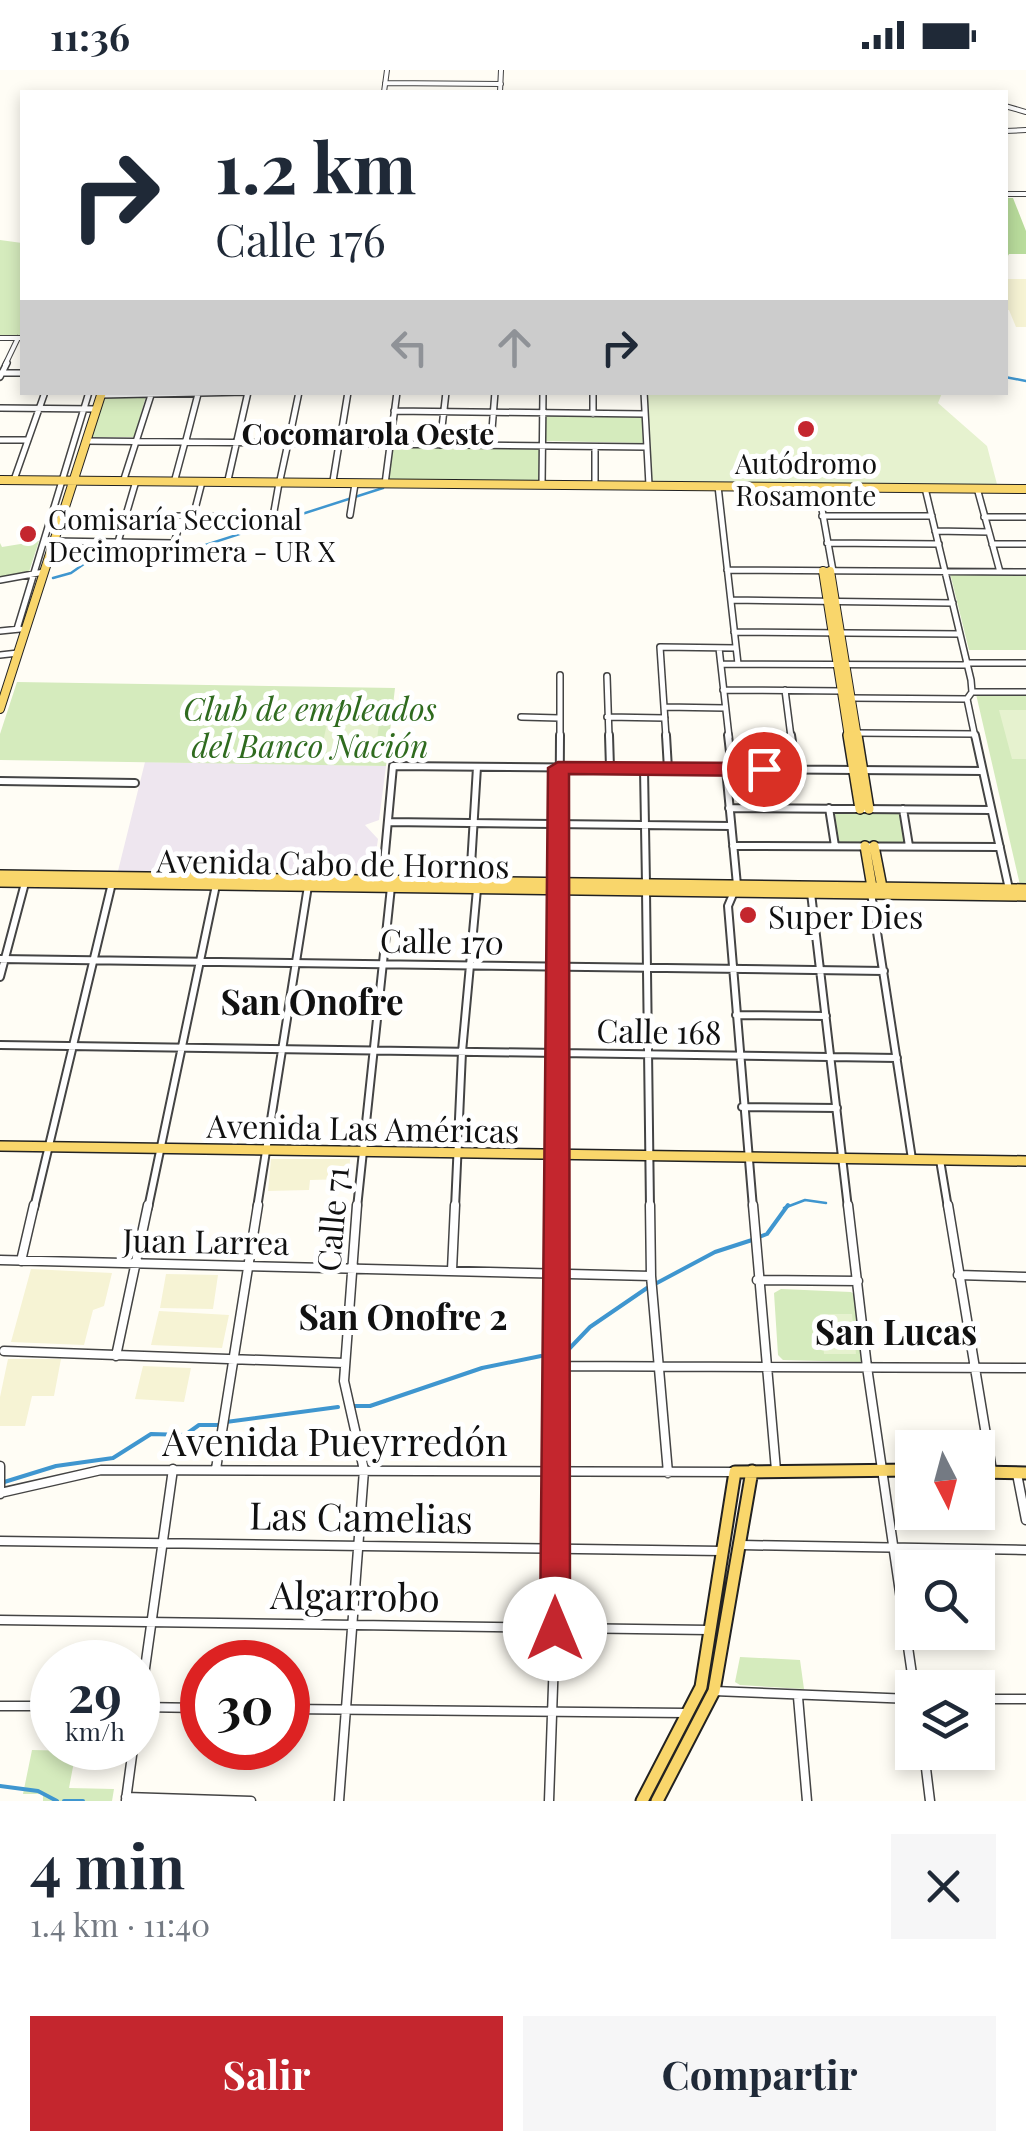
<!DOCTYPE html>
<html lang="es">
<meta charset="utf-8">
<style>
:root{--surface:#fff;--page:#f6f6f7;--text:#1f2937;--muted:#747a83;--accent:#c4262e}
body{margin:0;font-family:"Playfair Display",serif;background:var(--page);color:var(--text);height:100vh;display:flex;flex-direction:column;font-size:38px;white-space:nowrap}
*{box-sizing:border-box;margin:0}
p{font-size:32px;color:var(--muted)}
.icon{flex:none;width:55px;height:55px;fill:none;stroke:currentColor;stroke-width:2;stroke-linecap:round;stroke-linejoin:round}
.map{position:relative;height:1731px;overflow:hidden}
.details{display:flex;flex-direction:column;background:var(--surface);flex:1}
.details>*{flex:none}
.hud{position:absolute;left:20px;top:20px;width:988px;height:305px;border-radius:0px;box-shadow:0 5px 15px #0003;background:#fff;color:var(--text);overflow:hidden}
.needle{width:65px;rotate:174deg}
.tools{position:absolute;left:895px;top:1360px;display:grid;gap:20px}
.tools a{display:grid;place-items:center;width:100px;height:100px;border-radius:0px;background:var(--surface);box-shadow:0 5px 15px #0003;font-size:50px}
.speed{position:absolute;left:30px;top:1570px;display:flex;gap:20px;font-size:50px;font-weight:700;text-align:center}
.speed>*{display:grid;place-content:center;width:130px;height:130px;border-radius:50%;background:var(--surface);box-shadow:0 5px 15px #0003;line-height:1}
.speed small{font-size:25px;font-weight:400}
.speed .limit{border:15px solid #d22;background:#fff;color:#111}
.pin{position:absolute;display:grid;place-items:center;width:85px;height:85px;color:#fff;margin:-42px;border:5px solid #fff;border-radius:50%;box-shadow:0 2px 10px #0007}
.me{position:absolute;width:110px;margin:-55px;rotate:0deg;stroke-linejoin:round;filter:drop-shadow(0 0 8px #0008)}
.turn{display:flex;align-items:center;gap:35px;height:210px;padding:0 30px;font-size:45px}
.turn .icon{width:130px;height:130px;stroke-width:2.5}
.turn b{display:block;font-size:70px;line-height:85px}
.lanes{display:flex;align-items:center;height:95px;padding:0 30px;background:#0003;justify-content:center;gap:50px;direction:ltr}
.lanes .off{opacity:.35}
.round{display:grid;place-items:center;flex:none;width:105px;height:105px;border-radius:0px;background:var(--page)}
.summary{display:flex;align-items:center;justify-content:space-between;height:170px;padding:0 30px}
h1{font-size:60px;font-weight:700;line-height:75px}
.primary-button{display:flex;gap:20px;margin-top:auto;padding:20px 30px}
.primary-button a{flex:1;height:115px;border-radius:0px;background:var(--accent);color:#fff;font-size:40px;font-weight:700;line-height:115px;text-align:center}
.primary-button a+a{background:var(--page);color:var(--text)}
.status{display:flex;justify-content:space-between;align-items:center;height:70px;padding:0 50px;background:var(--surface);direction:ltr}
.status svg{height:28px;fill:currentColor}
.map>svg:first-child{display:block}
.industrial{fill:#eee6ef}
.farmland{fill:#f6f3d4}
.green{fill:#d5ebbd}
.forest{fill:#b9dc9c}
.pitch{fill:#e6f2cf}
.lines{fill:none;stroke-linecap:round;stroke-linejoin:round}
.stream-far1{stroke:#3f96cf;stroke-width:2.5}
.stream{stroke:#3f96cf;stroke-width:4}
.minor-far3-casing{stroke:#444;stroke-width:6}
.minor-far2-casing{stroke:#444;stroke-width:8}
.minor-far1-casing{stroke:#444;stroke-width:10}
.minor-casing{stroke:#444;stroke-width:11}
.major-far2-casing{stroke:#222;stroke-width:10}
.major-far1-casing{stroke:#222;stroke-width:12}
.major-casing{stroke:#222;stroke-width:15}
.minor-far3{stroke:#fff;stroke-width:4}
.minor-far2{stroke:#fff;stroke-width:5}
.minor-far1{stroke:#fff;stroke-width:6}
.minor{stroke:#fff;stroke-width:8}
.major-far2{stroke:#f9d66b;stroke-width:8}
.major-far1{stroke:#f9d66b;stroke-width:9}
.major{stroke:#f9d66b;stroke-width:11}
.route{fill:#c4262e;stroke:#7f191e;stroke-width:2.5}
.poi-dot{fill:#c4262e;stroke:#fff;stroke-width:4}
.labels{text-anchor:middle;dominant-baseline:central;stroke-width:10;stroke-linejoin:round;paint-order:stroke}
.far-poi-label{font-size:28px;fill:#111;stroke:#fff}
.far-neighbourhood-label{font-size:30px;font-weight:bold;fill:#111;stroke:#fff}
.park-label{font-size:32px;font-style:italic;fill:#2f6b1f;stroke:#fff}
.street-label{font-size:32px;fill:#111;stroke:#fff}
.poi-label{font-size:32px;fill:#111;stroke:#fff;text-anchor:start}
.neighbourhood-label{font-size:35px;font-weight:bold;fill:#111;stroke:#fff}
.near-street-label{font-size:38px;fill:#111;stroke:#fff}
</style>
<div class="status"><b>11:36</b><svg viewBox="0 0 49 12"><path d="M0 12V9h3v3zM5 12V6h3v6zM10 12V3h3v9zM15 12V0h3v12zM26 1h20v11H26zM47 4h2v5h-2z"/></svg></div>
<div class="map">
<svg width="1026" height="1731" viewBox="0 0 1026 1731">
<rect width="100%" height="100%" fill="#fffdf5"/>
<!-- industrial -->
<path class="industrial" d="M145 692 386 696 379 750 365 755 378 769 373 804 234 801 221 796 200 802 118 801Z"/>
<!-- farmland -->
<path class="farmland" d="M1005 209H1026V257H1016L1009 240H1005Z
M271 1089H350L349 1109 310 1110 309 1120 268 1121Z
M31 1199 112 1203 104 1236 93 1240 84 1275 11 1272Z
M166 1204 218 1205 213 1239 160 1238Z
M159 1241 229 1245 222 1278 151 1275Z
M8 1289H61L54 1326H32L25 1356H0V1327Z
M143 1296 191 1298 184 1332 135 1329Z"/>
<!-- green -->
<path class="green" d="M0 170 22 173V265H0Z
M146 326 134 367H90L102 327Z
M546 344 642 345 643 373 545 371Z
M391 376 539 377V411L387 409Z
M39 471 29 502 0 508V473L2 477Z
M950 503 1026 504V580H969Z
M17 612 395 618 386 696 0 690V664Z
M976 624 1026 625V815H1020Z
M835 743 900 744 905 775 839 774Z
M781 1219 851 1222 857 1227 864 1287 860 1292 783 1290 778 1285 774 1223Z
M740 1587 800 1590 804 1619 740 1615 735 1612Z
M32 1680 76 1681 69 1718 114 1719 112 1731H43V1724H23Z"/>
<!-- forest -->
<path class="forest" d="M1005 128H1013L1026 161V184H1009L1005 191Z"/>
<!-- pitch -->
<path class="pitch" d="M644 323H942L938 333 987 376 998 418 649 415Z
M330 639 381 640 375 683 321 682Z
M999 640H1026V689H1012Z
M820 1244H852L856 1284H824Z"/>
<g class="lines">
<!-- stream-far1 -->
<path class="stream-far1" d="M1005 307 1026 311
M53 508 71 503 101 482 135 488 159 478 193 479 383 418
M784 1138 805 1130 826 1133"/>
<!-- stream -->
<path class="stream" d="M759 1167 767 1164 788 1135
M655 1214 715 1182 752 1170
M560 1281 568 1280 590 1257 647 1218
M351 1336H370L482 1298 541 1286
M226 1352 338 1337
M1 1413 56 1396 113 1388 151 1364 185 1365 199 1355H218
M0 1716 38 1721 57 1731
M64 1731H83"/>
<!-- minor-far3 casing -->
<g class="minor-far3-casing">
<path id="minor-far3" d="M385 13 501 14
M384 22 387 0
M500 22 501 0
M1005 36 1026 42
M1005 61 1026 60
M1005 124H1026
M0 268H22
M5 295 18 268"/>
</g>
<!-- minor-far2 casing -->
<g class="minor-far2-casing">
<path id="minor-far2" d="M0 303H22
M0 307 7 293
M593 322V344
M644 322 649 415
M101 325 247 322
M0 338 96 339
M394 341 645 344
M0 370H28
M186 370 198 324
M289 370 299 322
M86 371 647 377
M340 371 348 322
M491 372 495 322
M440 375 446 322
M595 377V416
M15 407 45 322
M124 409 151 325
M175 409 185 372
M228 410 248 322
M280 410 288 373
M333 411 339 374
M385 414 397 322
M542 415 543 322
M718 416 738 594
M818 417 833 501
M925 418 971 610 972 622 967 629 975 667
M977 418 1000 502
M62 445 273 447 279 413
M350 445 355 414
M822 446H932
M193 447 202 412
M984 447H1026
M935 461 989 462
M54 471 174 473 182 447
M118 472 136 411
M827 473 939 474
M992 474H1026
M727 500 1026 502
M0 510 44 502
M731 530 953 533
M17 559 89 322
M0 561 20 559
M734 562 960 564
M719 578 729 667
M0 585 18 583
M966 593H1026
M721 594 967 595
M607 606 609 667
M723 620 842 621
M785 620 791 667
M972 622H1026
M851 628 967 629
M664 637 725 638
M521 647 559 648
M607 647 665 648
M856 663 974 664
M560 667V605
M666 667 660 577 736 578"/>
</g>
<!-- minor-far1 casing -->
<g class="minor-far1-casing">
<path id="minor-far1" d="M609 665 610 698
M666 665 668 699
M728 665 732 699
M791 665 796 700
M975 665 1009 819
M644 699 646 814
M726 699 737 815 728 836 753 1138
M0 711 135 713
M729 738 991 740
M829 738 835 776
M903 739 909 776
M388 752 731 756
M733 776 1000 777
M470 812 477 697
M646 821 650 1138
M811 823 848 1138
M871 823 912 1089
M0 889 884 901
M0 907 25 813
M736 945 826 946
M0 975 897 988
M742 1037 837 1038
M940 1090 948 1138
M34 1138 112 813
M148 1138 216 815
M257 1138 308 816
M357 1138 391 817 382 815 393 696 983 701
M455 1138 462 982 477 819
M557 1138 560 665"/>
</g>
<!-- minor casing -->
<g class="minor-casing">
<path id="minor" d="M650 1135 651 1206 668 1403
M753 1135 776 1400
M848 1135 867 1297 914 1618
M948 1135 992 1401
M0 1190 651 1206
M21 1191 34 1135
M452 1200 455 1135
M958 1205 1026 1207
M757 1210 858 1211
M4 1281 344 1293
M116 1286 148 1135
M554 1296 1026 1298
M0 1396V1424
M216 1399 258 1135
M1017 1404 1026 1450
M0 1423 101 1400 734 1402
M0 1471 722 1481
M742 1475 1026 1480
M0 1550 709 1560
M714 1621 912 1629
M798 1627 807 1731
M978 1629H1026
M0 1636H52
M139 1637 202 1638
M288 1639 686 1643
M138 1648 173 1399
M924 1682 930 1731
M126 1727 251 1731
M126 1730 133 1678
M339 1731 364 1400 344 1311 357 1135
M549 1731 555 1559 557 1135"/>
</g>
<!-- major-far2 casing -->
<g class="major-far2-casing">
<path id="major-far2" d="M0 410 1026 419
M823 501 849 667
M830 501 857 667
M0 639 102 322"/>
</g>
<!-- major-far1 casing -->
<g class="major-far1-casing">
<path id="major-far1" d="M848 665 860 739
M857 665 869 739
M865 776 872 817
M874 776 882 817
M0 805 1026 819
M0 812 1026 826
M0 1076 1026 1091"/>
</g>
<!-- major casing -->
<g class="major-casing">
<path id="major" d="M978 1402 1026 1403
M642 1731 701 1617 735 1402 912 1400
M657 1731 714 1621 752 1401"/>
</g>
<!-- minor-far3 -->
<use href="#minor-far3" class="minor-far3"/>
<!-- minor-far2 -->
<use href="#minor-far2" class="minor-far2"/>
<!-- minor-far1 -->
<use href="#minor-far1" class="minor-far1"/>
<!-- minor -->
<use href="#minor" class="minor"/>
<!-- major-far2 -->
<use href="#major-far2" class="major-far2"/>
<!-- major-far1 -->
<use href="#major-far1" class="major-far1"/>
<!-- major -->
<use href="#major" class="major"/>
</g>
<!-- route -->
<path class="route" d="M558 692 764 693 774 699 764 706 569 704 570 1559 566 1569 555 1573 544 1569 540 1559 548 698Z"/>
<!-- markers -->
<g class="poi-dot">
<circle cx="806" cy="359" r="10"/>
<circle cx="28" cy="464" r="10"/>
<circle cx="748" cy="845" r="10"/>
</g>
<g class="labels">
<!-- far-poi labels -->
<g class="far-poi-label">
<text x="806" y="392">Autódromo<tspan x="806" dy="32">Rosamonte</tspan></text>
<text x="48" y="448" text-anchor="start">Comisaría Seccional<tspan x="48" dy="32">Decimoprimera - UR X</tspan></text>
</g>
<!-- far-neighbourhood labels -->
<g class="far-neighbourhood-label">
<text x="368" y="363">Cocomarola Oeste</text>
</g>
<!-- park labels -->
<g class="park-label">
<text x="310" y="637">Club de empleados<tspan x="310" dy="37">del Banco Nación</tspan></text>
</g>
<!-- street labels -->
<g class="street-label">
<text transform="translate(333 792) rotate(1)">Avenida Cabo de Hornos</text>
<text transform="translate(442 870) rotate(1)">Calle 170</text>
<text transform="translate(659 960) rotate(1)">Calle 168</text>
<text transform="translate(363 1057) rotate(1)">Avenida Las Américas</text>
<text transform="translate(331 1149) rotate(-85)">Calle 71</text>
<text transform="translate(206 1170) rotate(1)">Juan Larrea</text>
</g>
<!-- poi labels -->
<g class="poi-label">
<text x="768" y="845">Super Dies</text>
</g>
<!-- neighbourhood labels -->
<g class="neighbourhood-label">
<text x="312" y="930">San Onofre</text>
<text x="403" y="1245">San Onofre 2</text>
<text x="896" y="1260">San Lucas</text>
</g>
<!-- near-street labels -->
<g class="near-street-label">
<text x="335" y="1370">Avenida Pueyrredón</text>
<text transform="translate(361 1446) rotate(1)">Las Camelias</text>
<text transform="translate(355 1525) rotate(1)">Algarrobo</text>
</g>
</g>
</svg>
<div class="tools">
<a><svg class="needle" viewBox="-14 -14 28 28"><path d="M0-13l5 13h-10z" fill="#e53935"/><path d="M0 13l5-13h-10z" fill="#747a83"/></svg></a>
<a><svg class="icon" aria-label="search" viewBox="0 0 24 24"><circle cx="10" cy="10" r="6"/><path d="M15 15l6 6"/></svg></a>
<a><svg class="icon" aria-label="layers" viewBox="0 0 24 24"><path d="M12 4l9 5-9 5-9-5zM3 14l9 5 9-5"/></svg></a>
</div>
<div class="speed"><div>29<small>km/h</small></div><div class="limit">30</div></div>
<div class="pin" style="left:764px;top:699px;background:#d93025"><svg class="icon" aria-label="arrive" viewBox="0 0 24 24"><path d="M6 21V4h12l-3 4 3 4H6"/></svg></div>
<svg class="me" style="left:555px;top:1559px" viewBox="-20 -20 40 40"><circle r="19" fill="#fff"/><path d="M0-13L10 11 0 6-10 11z" fill="#c4262e"/></svg>
<div class="hud">
<div class="turn"><svg class="icon" aria-label="right" viewBox="0 0 24 24"><path d="M7 20v-9h11M14 6l5 5-5 5"/></svg><div><b>1.2 km</b>Calle 176</div></div>
<div class="lanes"><svg class="icon off" aria-label="left" viewBox="0 0 24 24"><path d="M17 20v-9H6M10 6l-5 5 5 5"/></svg><svg class="icon off" aria-label="ahead" viewBox="0 0 24 24"><path d="M12 20V5M6 11l6-6 6 6"/></svg><svg class="icon" aria-label="right" viewBox="0 0 24 24"><path d="M7 20v-9h11M14 6l5 5-5 5"/></svg></div>
</div>
</div>
<section class="details">
<div class="summary"><div><h1>4 min</h1><p>1.4 km · 11:40</p></div><a class="round"><svg class="icon" aria-label="close" viewBox="0 0 24 24"><path d="M6 6l12 12M18 6L6 18"/></svg></a></div>
<div class="primary-button"><a>Salir</a><a>Compartir</a></div>
</section>
